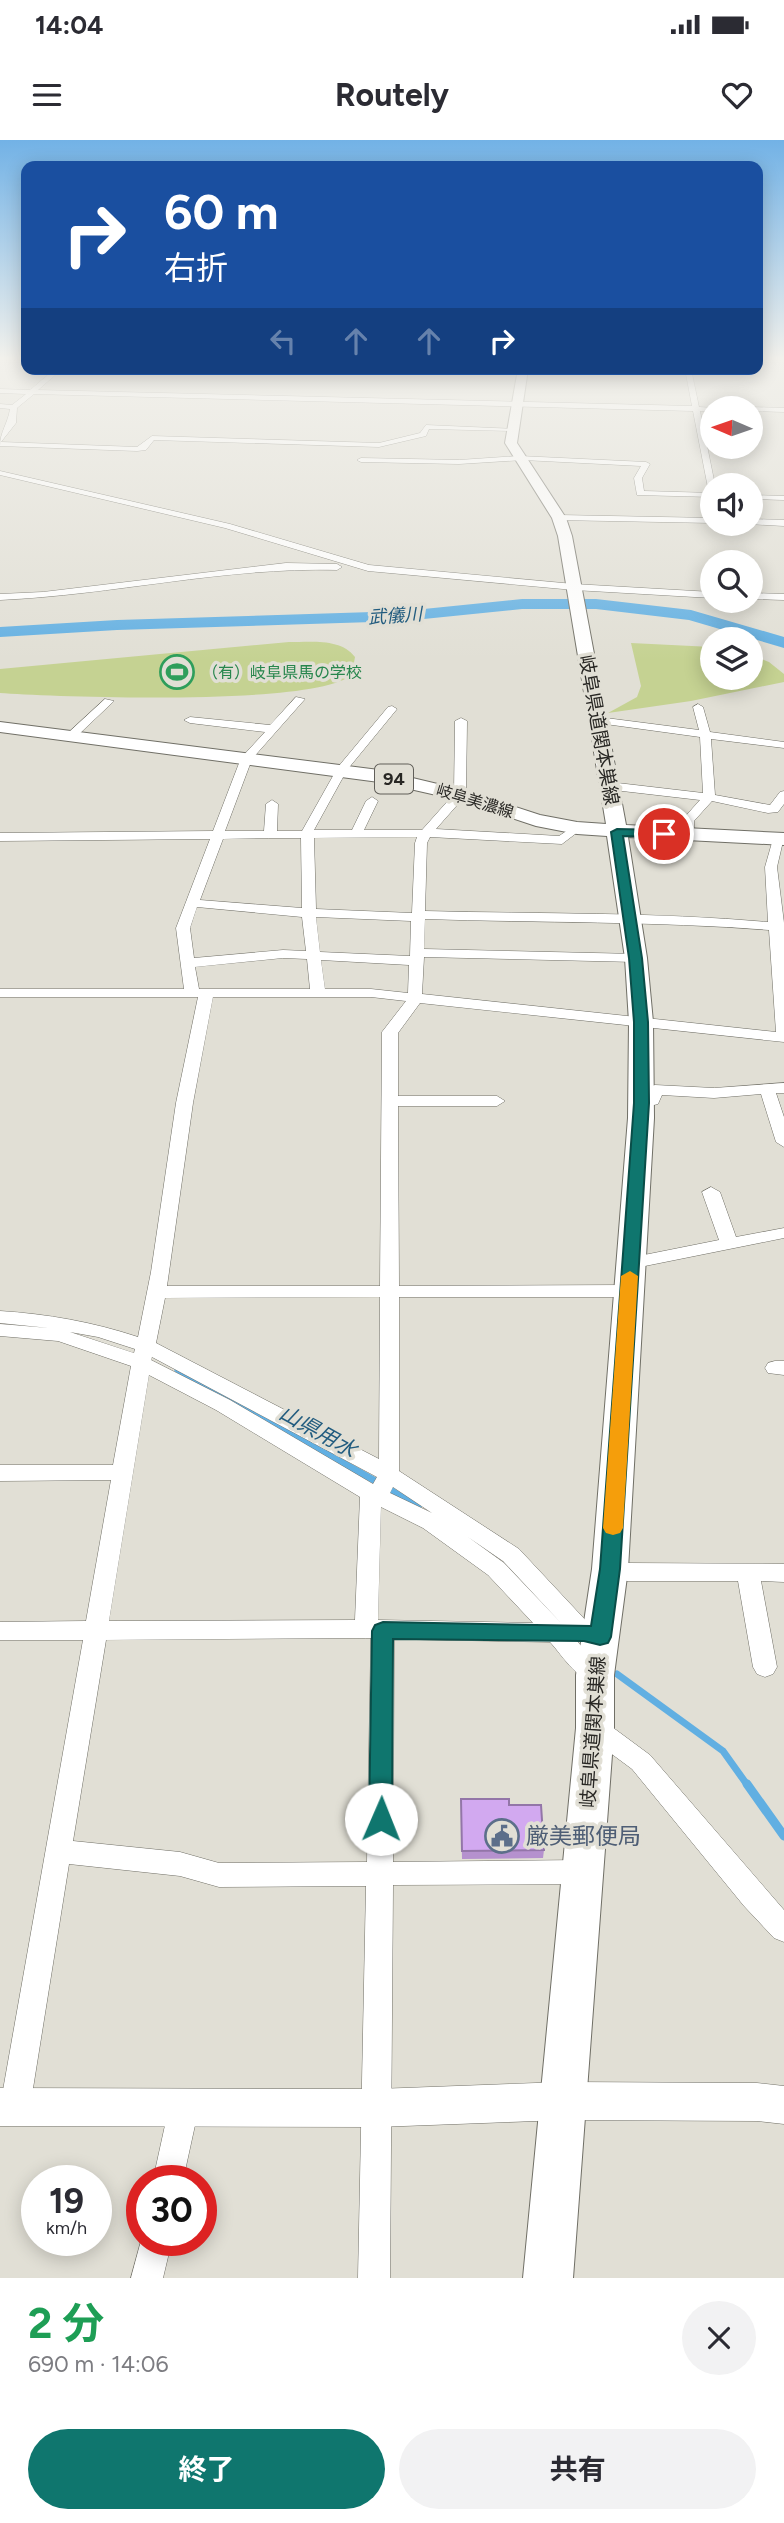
<!DOCTYPE html>
<html lang="ja">
<meta charset="utf-8">
<style>
:root{--surface:#fff;--page:#f2f2f3;--text:#2b2b33;--muted:#7c7c81;--accent:#0f766e}
body{margin:0;font-family:Figtree,"Noto Sans JP",sans-serif;background:var(--page);color:var(--text);height:100vh;display:flex;flex-direction:column;font-size:26px;white-space:nowrap}
*{box-sizing:border-box;margin:0}
p{font-size:23px;color:var(--muted)}
.icon{flex:none;width:38px;height:38px;fill:none;stroke:currentColor;stroke-width:2;stroke-linecap:round;stroke-linejoin:round}
.map{position:relative;height:2138px;overflow:hidden}
.side{display:flex;flex-direction:column;background:var(--surface);flex:1}
.side>*{flex:none}
.hud{position:absolute;left:21px;top:21px;width:742px;height:214px;border-radius:14px;box-shadow:0 4px 18px #0003;background:#1a4fa0;color:#fff;overflow:hidden}
.needle{width:46px;rotate:272deg}
.tools{position:absolute;left:700px;top:256px;display:grid;gap:14px}
.tools a{display:grid;place-items:center;width:63px;height:63px;border-radius:50%;background:var(--surface);box-shadow:0 4px 18px #0003;font-size:35px}
.speed{position:absolute;left:21px;top:2025px;display:flex;gap:14px;font-size:35px;font-weight:700;text-align:center}
.speed>*{display:grid;place-content:center;width:91px;height:91px;border-radius:50%;background:var(--surface);box-shadow:0 4px 18px #0003;line-height:1}
.speed small{font-size:18px;font-weight:400}
.speed .limit{border:10px solid #d22;background:#fff;color:#111}
.pin{position:absolute;display:grid;place-items:center;width:60px;height:60px;color:#fff;margin:-30px;border:4px solid #fff;border-radius:50%;box-shadow:0 2px 7px #0007}
.me{position:absolute;width:77px;margin:-38px;rotate:1deg;stroke-linejoin:round;filter:drop-shadow(0 0 5px #0008)}
.turn{display:flex;align-items:center;gap:24px;height:147px;padding:0 28px;font-size:32px}
.turn .icon{width:91px;height:91px;stroke-width:2.5}
.turn b{display:block;font-size:49px;line-height:60px}
.lanes{display:flex;align-items:center;height:66px;padding:0 28px;background:#0003;justify-content:center;gap:35px;direction:ltr}
.lanes .off{opacity:.35}
.round{display:grid;place-items:center;flex:none;width:74px;height:74px;border-radius:37px;background:var(--page)}
.summary{display:flex;align-items:center;justify-content:space-between;height:119px;padding:0 28px}
h1{font-size:42px;font-weight:700;line-height:52px;color:#1e9e55}
.primary-button{display:flex;gap:14px;margin-top:auto;padding:14px 28px}
.primary-button a{flex:1;height:80px;border-radius:42px;background:var(--accent);color:#fff;font-size:28px;font-weight:700;line-height:80px;text-align:center}
.primary-button a+a{background:var(--page);color:var(--text)}
.status{display:flex;justify-content:space-between;align-items:center;height:49px;padding:0 35px;background:var(--surface);direction:ltr}
.status svg{height:19px;fill:currentColor}
header{display:flex;justify-content:space-between;align-items:center;height:91px;padding:0 28px;background:var(--surface);font-size:32px;font-weight:700}
.map>svg:first-child{display:block}
.green{fill:#c5d292}
.lines{fill:none;stroke-linecap:round;stroke-linejoin:round}
.stream-far2{stroke:#61afe2;stroke-width:5}
.stream-far1{stroke:#61afe2;stroke-width:7}
.stream{stroke:#61afe2;stroke-width:9}
.river{fill:#61afe2;fill-rule:evenodd}
.minor-casing{stroke:#706f66;stroke-width:1}
.tertiary-casing{stroke:#706f66;stroke-width:1}
.primary-casing{stroke:#706f66;stroke-width:2}
.minor{fill:#fff;fill-rule:evenodd}
.tertiary{fill:#fff;fill-rule:evenodd}
.primary{fill:#fff;fill-rule:evenodd}
.wall{fill:#b591ce}
.building{fill:#d2a9f0;stroke:#9376a8;stroke-width:2}
.route{fill:#0f766e;stroke:#0a4d48;stroke-width:2}
.slow{fill:#f59e0b}
.labels{text-anchor:middle;dominant-baseline:central;stroke-width:7;stroke-linejoin:round;paint-order:stroke}
.far-leisure-label{font-size:16px;fill:#27864d;stroke:#e1dfd5;text-anchor:start}
.far-street-label{font-size:16px;fill:#282724;stroke:#e1dfd5}
.far-water-label{font-size:18px;font-style:italic;fill:#225c7f;stroke:#e1dfd5}
.shield{fill:#e1dfd5;stroke:#605e59;stroke-width:2}
.shield-label{font-size:18px;font-weight:bold;fill:#282724}
.street-label{font-size:19px;fill:#282724;stroke:#e1dfd5}
.water-label{font-size:21px;font-style:italic;fill:#225c7f;stroke:#e1dfd5}
.near-service-label{font-size:23px;fill:#4e5e75;stroke:#e1dfd5;text-anchor:start}
</style>
<div class="status"><b>14:04</b><svg viewBox="0 0 49 12"><path d="M0 12V9h3v3zM5 12V6h3v6zM10 12V3h3v9zM15 12V0h3v12zM26 1h20v11H26zM47 4h2v5h-2z"/></svg></div>
<header><svg class="icon" aria-label="menu" viewBox="0 0 24 24"><path d="M4 6h16M4 12h16M4 18h16"/></svg>Routely<svg class="icon" aria-label="heart" viewBox="0 0 24 24"><path d="M12 20l-8-8c-3-5 5-10 8-4 3-6 11-1 8 4z"/></svg></header>
<div class="map">
<svg width="784" height="2138" viewBox="0 0 784 2138">
<rect width="100%" height="100%" fill="#e1dfd5"/>
<!-- green -->
<path class="green" d="M289 502C311 502 341 498 355 517L352 534C321 567 54 557 0 553V529Z
M631 503 712 507V537H751V515L769 522 784 534V542L691 561 608 573 637 557 641 546Z"/>
<g class="lines">
<!-- stream-far2 -->
<path class="stream-far2" d="M177 1230 220 1254"/>
<!-- stream-far1 -->
<path class="stream-far1" d="M217 1253 379 1343
M387 1348 418 1367
M617 1534 723 1611 748 1646"/>
<!-- stream -->
<path class="stream" d="M747 1644 784 1696"/>
<!-- river -->
<path class="river" d="M522 459H596L691 470 784 497V508L689 480 596 469H522L404 481 117 490 0 497V487L117 480 404 471Z"/>
<!-- minor casing -->
<g class="minor-casing">
<path id="minor" d="M55 229H62L38 250 692 266 685 229H691L699 267 715 268 712 271H700L715 345H712V350L708 348 693 271 34 254 17 268 16 283 1 302 137 307 152 296 379 303 420 293 426 285 517 289 513 291 429 289 426 296 379 307 154 300 146 310 137 311 0 306C0 292 8 283 10 269L0 268V264L12 265 26 254 0 253V249L30 250Z
M751 267 784 268V272L751 271 748 268Z
M519 316 646 322 650 324 642 338 644 351 712 353V357L637 355 634 338 641 326 523 320 459 324 361 322 357 320 361 318 459 320Z
M0 331 230 384 369 425 574 444 712 452V458L574 450 368 431 225 388 0 335Z
M751 355 784 356V360L751 359Z
M559 375 712 378 713 383 556 380Z
M751 379 784 380V386L748 384Z
M286 423 337 424 342 427 337 430C224 427 113 455 0 460V454L43 452Z
M751 453 784 454V460L751 459Z
M296 557 305 559 252 619 225 691H264L266 664 272 660 278 664 277 691H302L338 627 388 567 392 566 397 569 347 630 314 690H352L366 661 372 657 378 661 364 690H422L454 654 455 581 461 578 467 581 466 655 436 689 559 696 577 684 583 688 562 704 430 697 427 703 425 771C540 774 654 772 768 782L765 727 773 699 779 695 784 697 777 727 784 783V902L420 863 398 893V956H497L505 961 497 966H398L399 1146 629 1145 638 1151 629 1157H399V1331L519 1409 591 1486 608 1490 612 1497 608 1504 600 1506 576 1500 605 1533 601 1540C581 1547 563 1516 550 1502L394 1499 393 1722 583 1720 592 1724 596 1732 592 1740 583 1744 393 1745 390 2138H358L366 1746 219 1747 180 1736 69 1724 30 1967 25 1977 15 1982 5 1977 0 1967 83 1500H0V1482L86 1481 111 1340 0 1341V1325H113L131 1226 58 1201 0 1196V1184L49 1188 0 1183V1171C47 1174 93 1182 138 1197L151 1132 176 963 198 857H0V849H184L176 788 210 699 0 701V693L213 691 241 618 265 592 190 583 184 580 190 577 270 585ZM417 697 415 703 412 773 316 769 314 698ZM269 698H301L302 768 200 760 223 699ZM197 767 302 777 306 811 283 810 194 818 190 788ZM316 777 411 781 410 816 320 812ZM425 779C540 783 655 781 769 790L776 892 422 854 424 817 636 822 643 818 636 814 424 809ZM283 818 307 819 310 849H199L195 827ZM321 820 409 825 408 853 371 849H325ZM213 857H371L406 861 382 892 380 1146H167L193 963ZM380 1157 379 1319 156 1203 165 1158ZM70 1192 98 1197 135 1209 134 1213ZM152 1217 377 1337 373 1344 230 1260 151 1220ZM149 1235 216 1270 360 1357 355 1480 109 1481ZM393 1347 432 1373 390 1353ZM381 1367 423 1388 488 1435 533 1483 378 1480ZM468 1397 503 1421 562 1484 504 1423ZM366 1498H371L367 1722 219 1723 180 1712 73 1701 106 1500Z
M105 559 114 561 76 597H68V593Z
M698 564 703 567 710 592 784 602V608L711 599 715 655 770 665 780 652 784 651V664L778 672 768 673 712 661 694 681V694L688 698 682 694V680L700 660 605 649 603 646 609 642 703 653 700 597 598 583 592 580 598 577 699 590 693 567Z
M784 943V953H776L784 977V1007L776 1002 761 954 714 958 662 955 658 964 642 968 634 963 645 958 649 947 655 945 714 948Z
M711 1047 720 1052 736 1097 784 1088V1098L630 1129 624 1127 621 1123 624 1119 719 1100 702 1052Z
M775 1221H784V1235L768 1233 765 1228 768 1223Z
M610 1420 627 1423 784 1424V1442L761 1441 777 1527 773 1534 765 1537 757 1534 753 1527 738 1441H627L602 1435 599 1429 602 1423Z
M595 1578 604 1581 650 1615 784 1770V1802L774 1798 744 1766 632 1629 586 1595 583 1588 586 1581Z
M184 1952 194 1957 199 1967 183 2040H153L169 1967 174 1957Z
M142 2097V2100H172L163 2138H131Z"/>
</g>
<!-- tertiary casing -->
<g class="tertiary-casing">
<path id="tertiary" d="M564 1942 757 1943 784 1946V1984L757 1981 564 1980 377 1987 0 1986V1948L377 1949Z"/>
</g>
<!-- primary casing -->
<g class="primary-casing">
<path id="primary" d="M518 229H528L517 303 566 378 572 396 626 685 784 693V705L628 697 647 818 653 882 654 978 628 1429 614 1535V1588L573 2138H523L576 1588V1535L592 1429 628 978 629 882 625 818 607 696 577 694 536 686 454 659 379 642 0 592V582L379 630 467 651 540 675 577 682 606 684 558 396 552 378 505 303Z"/>
</g>
<!-- minor -->
<use href="#minor" class="minor"/>
<!-- tertiary -->
<use href="#tertiary" class="tertiary"/>
<!-- primary -->
<use href="#primary" class="primary"/>
</g>
<!-- wall -->
<path class="wall" d="M509 1665 544 1710 543 1718 462 1719 461 1667Z"/>
<!-- building -->
<path class="building" d="M461 1659H509V1665H541L544 1710 462 1711Z"/>
<!-- sky -->
<linearGradient id="sky" x2="0" y2="1"><stop stop-color="#72b2e6"/><stop offset="0.42" stop-color="#f2f1ec"/><stop offset="1" stop-color="#f2f1ec" stop-opacity="0"/></linearGradient>
<rect width="784" height="520" fill="url(#sky)"/>
<!-- route -->
<path class="route" d="M617 689 664 690 670 694 664 697 623 696 642 818 648 882 649 963 620 1429 611 1497 608 1503 600 1505 584 1501 393 1499 392 1679 389 1686 381 1689 373 1686 369 1679 372 1491 375 1485 383 1482 591 1486 600 1429 634 963V882L629 818 611 692Z"/>
<!-- slow -->
<path class="slow" d="M630 1131 638 1136 623 1388 620 1393 613 1395 606 1393 603 1388 621 1136Z"/>
<!-- icons -->
<defs>
<g id="stadium-ring" transform="scale(1.75)"><circle r="9.5" fill="#e1dfd5" stroke="#2e9e5b" stroke-width="1.5"/><path d="M0-5a6.5 5 0 1 0 0 10a6.5 5 0 1 0 0-10ZM-3.5-1.8h7v3.6h-7Z" fill="#2e9e5b"/></g>
<g id="civic-ring" transform="scale(1.75)"><circle r="9.5" fill="#e1dfd5" stroke="#5c6f8a" stroke-width="1.5"/><path d="M-.6-6.5H3V-4.5H.6V-3L4-1V1h2V6H-6V1h2V-1L-.6-3ZM-1.2 2.5V6h2.4V2.5Z" fill="#5c6f8a"/></g>
</defs>
<g fill-rule="evenodd">
<use href="#stadium-ring" x="177" y="532"/>
<use href="#civic-ring" x="502" y="1696"/>
</g>
<g class="labels">
<!-- far-leisure labels -->
<g class="far-leisure-label">
<text x="202" y="532">（有）岐阜県馬の学校</text>
</g>
<!-- far-street labels -->
<g class="far-street-label">
<text transform="translate(475 661) rotate(17)">岐阜美濃線</text>
</g>
<!-- far-water labels -->
<g class="far-water-label">
<text transform="translate(395 476) rotate(-4)">武儀川</text>
</g>
<!-- shield labels -->
<rect class="shield" x="375" y="624.5" width="38" height="29" rx="5"/>
<g class="shield-label">
<text x="394" y="639">94</text>
</g>
<!-- street labels -->
<g class="street-label">
<text transform="translate(599 590) rotate(80)">岐阜県道関本巣線</text>
<text transform="translate(593 1592) rotate(-86)">岐阜県道関本巣線</text>
</g>
<!-- water labels -->
<g class="water-label">
<text transform="translate(318 1291) rotate(29)">山県用水</text>
</g>
<!-- near-service labels -->
<g class="near-service-label">
<text x="526" y="1696">厳美郵便局</text>
</g>
</g>
</svg>
<div class="tools">
<a><svg class="needle" viewBox="-14 -14 28 28"><path d="M0-13l5 13h-10z" fill="#e53935"/><path d="M0 13l5-13h-10z" fill="#7c7c81"/></svg></a>
<a><svg class="icon" aria-label="sound" viewBox="0 0 24 24"><path d="M4 9h4l5-4v14l-5-4H4zM17 9q2 3 0 6"/></svg></a>
<a><svg class="icon" aria-label="search" viewBox="0 0 24 24"><circle cx="10" cy="10" r="6"/><path d="M15 15l6 6"/></svg></a>
<a><svg class="icon" aria-label="layers" viewBox="0 0 24 24"><path d="M12 4l9 5-9 5-9-5zM3 14l9 5 9-5"/></svg></a>
</div>
<div class="speed"><div>19<small>km/h</small></div><div class="limit">30</div></div>
<div class="pin" style="left:664px;top:694px;background:#d93025"><svg class="icon" aria-label="arrive" viewBox="0 0 24 24"><path d="M6 21V4h12l-3 4 3 4H6"/></svg></div>
<svg class="me" style="left:381px;top:1679px" viewBox="-20 -20 40 40"><circle r="19" fill="#fff"/><path d="M0-13L10 11 0 6-10 11z" fill="#0f766e"/></svg>
<div class="hud">
<div class="turn"><svg class="icon" aria-label="right" viewBox="0 0 24 24"><path d="M7 20v-9h11M14 6l5 5-5 5"/></svg><div><b>60 m</b>右折</div></div>
<div class="lanes"><svg class="icon off" aria-label="left" viewBox="0 0 24 24"><path d="M17 20v-9H6M10 6l-5 5 5 5"/></svg><svg class="icon off" aria-label="ahead" viewBox="0 0 24 24"><path d="M12 20V5M6 11l6-6 6 6"/></svg><svg class="icon off" aria-label="ahead" viewBox="0 0 24 24"><path d="M12 20V5M6 11l6-6 6 6"/></svg><svg class="icon" aria-label="right" viewBox="0 0 24 24"><path d="M7 20v-9h11M14 6l5 5-5 5"/></svg></div>
</div>
</div>
<section class="side">
<div class="summary"><div><h1>2 分</h1><p>690 m · 14:06</p></div><a class="round"><svg class="icon" aria-label="close" viewBox="0 0 24 24"><path d="M6 6l12 12M18 6L6 18"/></svg></a></div>
<div class="primary-button"><a>終了</a><a>共有</a></div>
</section>
